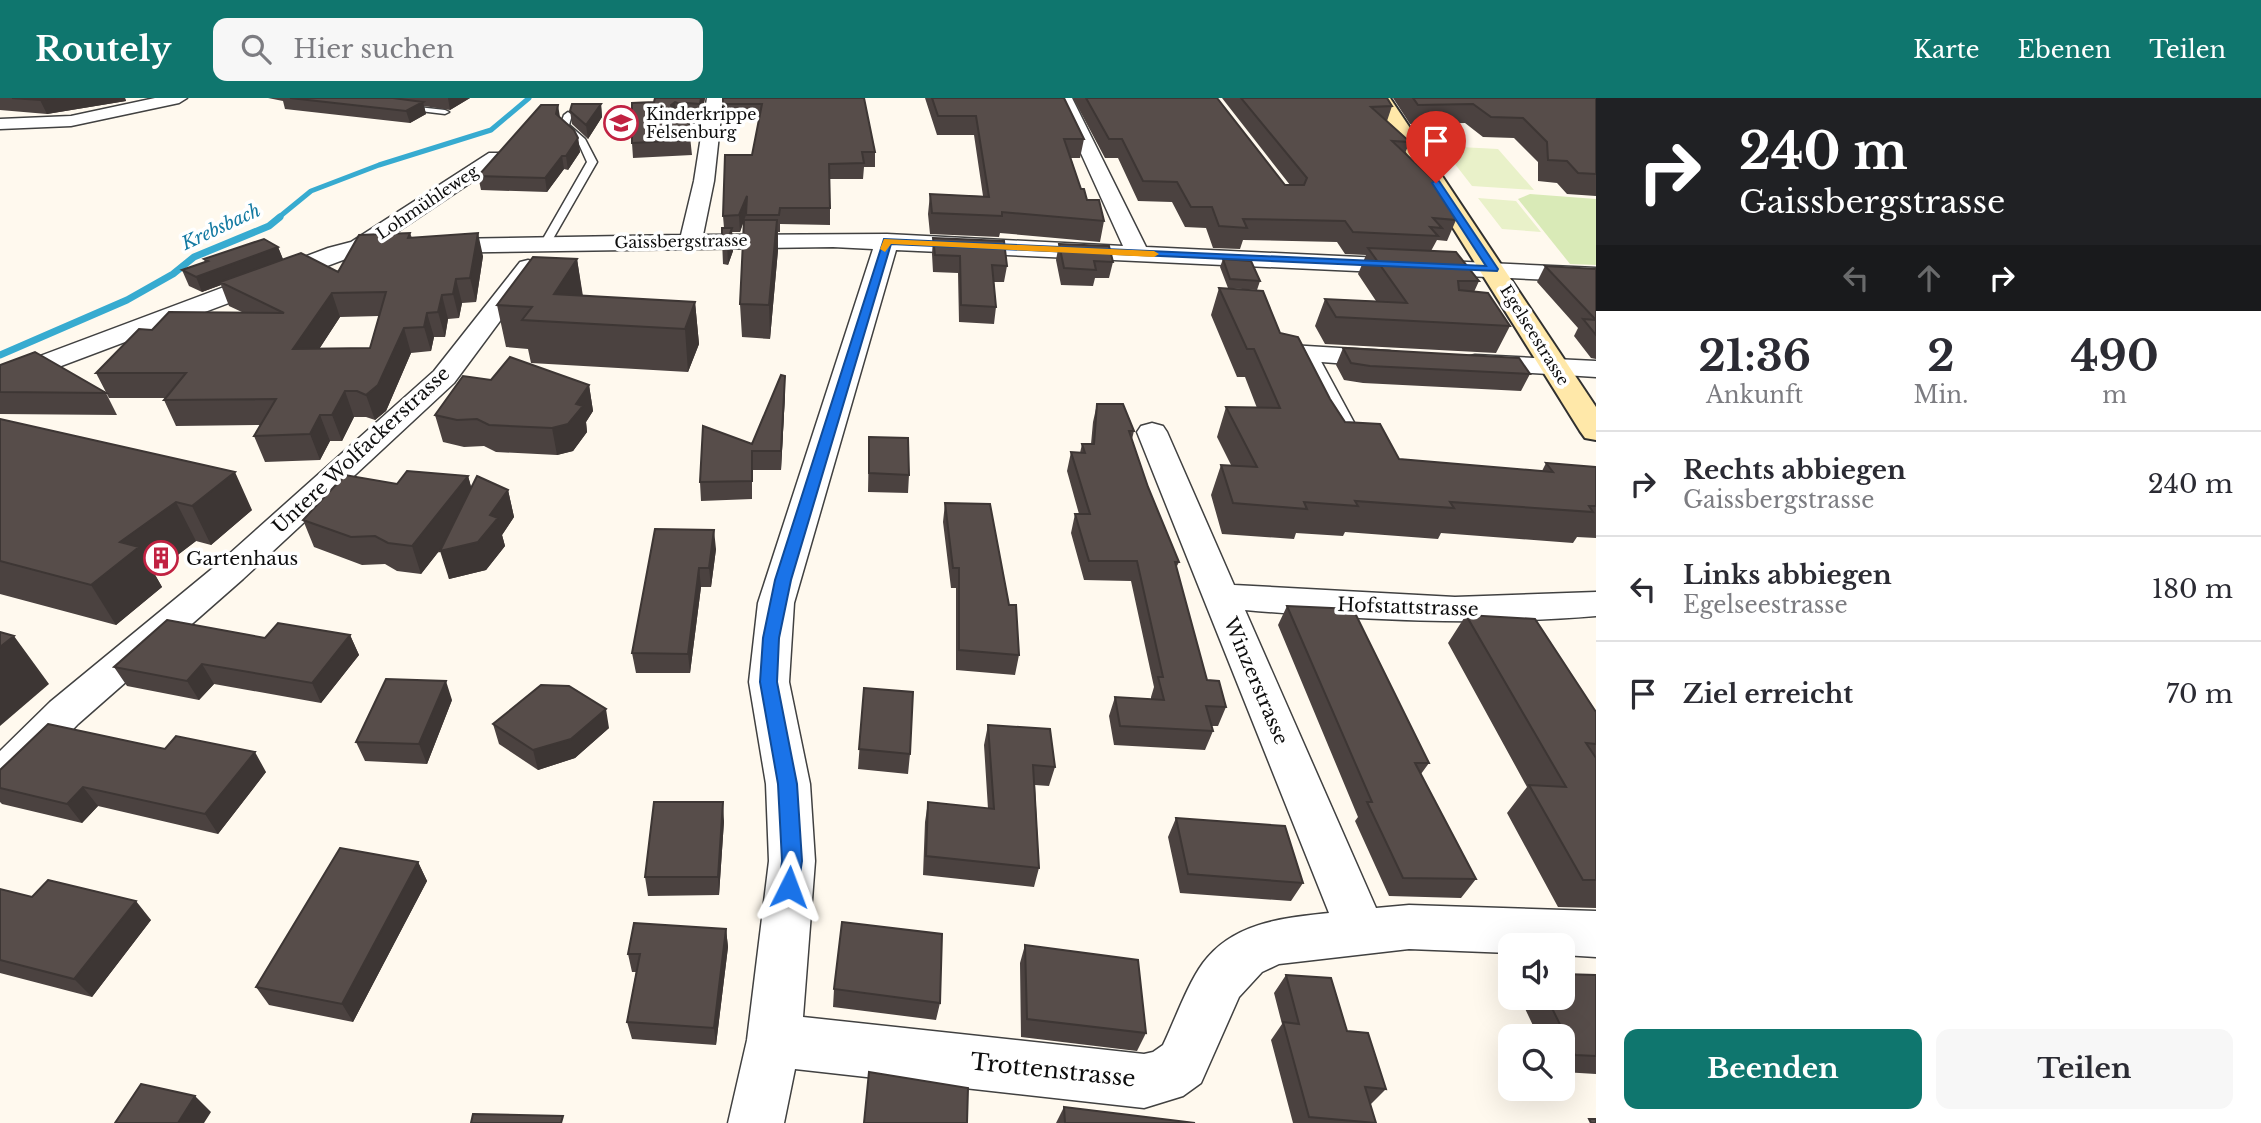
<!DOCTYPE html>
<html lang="de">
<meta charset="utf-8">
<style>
:root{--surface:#fff;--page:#f7f7f7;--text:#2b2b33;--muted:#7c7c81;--line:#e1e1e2;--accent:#0f766e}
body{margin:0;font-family:"Libre Baskerville",serif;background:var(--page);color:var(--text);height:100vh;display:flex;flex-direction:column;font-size:26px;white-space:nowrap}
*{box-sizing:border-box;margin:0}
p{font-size:23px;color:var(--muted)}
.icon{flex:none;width:38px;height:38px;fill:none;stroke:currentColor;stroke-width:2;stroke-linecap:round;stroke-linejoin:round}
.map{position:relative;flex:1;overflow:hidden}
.panel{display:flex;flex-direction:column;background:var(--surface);width:665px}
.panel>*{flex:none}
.banner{background:#202124;color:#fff;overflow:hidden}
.controls{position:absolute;left:1498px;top:835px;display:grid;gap:14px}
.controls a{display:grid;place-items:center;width:77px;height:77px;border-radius:14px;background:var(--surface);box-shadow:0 7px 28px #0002;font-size:35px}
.pin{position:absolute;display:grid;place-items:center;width:60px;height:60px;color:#fff;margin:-72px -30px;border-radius:50% 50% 50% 0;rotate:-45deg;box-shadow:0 0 7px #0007}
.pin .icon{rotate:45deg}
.me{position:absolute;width:77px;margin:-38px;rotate:3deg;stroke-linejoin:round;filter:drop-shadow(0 0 5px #0008)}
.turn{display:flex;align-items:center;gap:24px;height:147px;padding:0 28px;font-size:32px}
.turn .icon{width:91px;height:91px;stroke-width:2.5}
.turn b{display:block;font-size:49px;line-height:60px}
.lanes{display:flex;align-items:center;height:66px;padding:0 28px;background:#0003;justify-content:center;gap:35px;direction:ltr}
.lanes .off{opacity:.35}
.eta{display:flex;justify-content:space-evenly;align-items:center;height:119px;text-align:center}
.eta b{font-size:42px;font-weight:800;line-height:49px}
.cta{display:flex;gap:14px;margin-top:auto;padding:14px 28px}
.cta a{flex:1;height:80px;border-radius:14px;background:var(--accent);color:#fff;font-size:28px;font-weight:800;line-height:80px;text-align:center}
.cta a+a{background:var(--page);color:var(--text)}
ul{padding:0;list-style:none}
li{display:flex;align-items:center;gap:21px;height:105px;padding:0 28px;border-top:2px solid var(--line)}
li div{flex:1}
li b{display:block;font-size:26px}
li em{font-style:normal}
header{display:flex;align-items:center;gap:42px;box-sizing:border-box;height:98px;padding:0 35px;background:var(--accent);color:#fff}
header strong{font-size:33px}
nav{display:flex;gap:38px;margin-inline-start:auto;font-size:24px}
.search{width:490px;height:63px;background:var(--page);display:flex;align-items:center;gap:18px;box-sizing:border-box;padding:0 24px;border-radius:14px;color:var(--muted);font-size:26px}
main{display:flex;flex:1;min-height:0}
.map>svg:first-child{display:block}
.green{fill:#d9eab7}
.pitch{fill:#e9f1c9}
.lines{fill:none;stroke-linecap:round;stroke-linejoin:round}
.stream-far1{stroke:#37abd0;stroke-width:5}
.stream{stroke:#37abd0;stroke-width:7}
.service-casing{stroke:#414141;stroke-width:3}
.minor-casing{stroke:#414141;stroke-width:3}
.secondary-casing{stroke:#303030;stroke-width:4}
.service{fill:#fff;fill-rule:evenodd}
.minor{fill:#fff;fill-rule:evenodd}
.secondary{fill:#ffe8a9;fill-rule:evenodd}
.wall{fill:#4b4240;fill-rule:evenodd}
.shaded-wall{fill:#3d3634}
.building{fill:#574d4a;stroke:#3d3634;stroke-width:2;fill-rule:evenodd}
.route{fill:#1a73e8;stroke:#114b97;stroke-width:2}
.slow{fill:#f59e0b}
.labels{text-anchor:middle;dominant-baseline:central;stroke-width:7;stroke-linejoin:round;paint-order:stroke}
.far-poi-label{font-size:16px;fill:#0e0e0e;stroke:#fff;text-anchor:start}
.far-street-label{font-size:16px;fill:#0e0e0e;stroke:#fff}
.far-water-label{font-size:18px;font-style:italic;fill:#147aa2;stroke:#fff}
.street-label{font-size:19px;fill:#0e0e0e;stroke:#fff}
.poi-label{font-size:19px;fill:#0e0e0e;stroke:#fff;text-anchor:start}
.near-street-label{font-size:23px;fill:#0e0e0e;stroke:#fff}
</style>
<header>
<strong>Routely</strong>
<div class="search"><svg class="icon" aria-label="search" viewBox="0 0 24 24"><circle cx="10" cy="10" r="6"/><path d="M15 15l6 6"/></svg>Hier suchen</div>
<nav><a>Karte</a><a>Ebenen</a><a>Teilen</a></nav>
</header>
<main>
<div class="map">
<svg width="1596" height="1025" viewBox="0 0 1596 1025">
<rect width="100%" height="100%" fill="#fff9ee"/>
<!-- green -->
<path class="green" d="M1530 96 1596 101V167L1570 166 1518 101Z"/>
<!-- pitch -->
<path class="pitch" d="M1441 48 1498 51 1534 92 1472 88Z
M1478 100 1516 103 1541 134 1502 131Z"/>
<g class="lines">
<!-- stream-far1 -->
<path class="stream-far1" d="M278 120 311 93 379 67 491 32 529 0"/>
<!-- stream -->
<path class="stream" d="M0 257 127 202 173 176 194 159 269 128 280 119"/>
<!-- service casing -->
<g class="service-casing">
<path id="service" d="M400 7 445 12 449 14 445 16 403 11Z
M568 14 572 17 569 27 585 41 597 64 550 146 545 149 540 146 587 64 578 44 560 28 564 17Z
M678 20 712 32 713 34 709 37 675 25Z
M1311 252 1317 256 1364 343 1362 346H1352L1350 343 1305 256Z"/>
</g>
<!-- minor casing -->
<g class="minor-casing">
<path id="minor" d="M155 0H187L179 5 71 28 0 31V21L71 18Z
M707 0H723L714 83 703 137 887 136 1123 148 1056 0H1072L1146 149 1596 170V184L896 152 794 505 789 584 810 686 815 763 803 919 1144 956 1153 954 1163 947C1175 922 1187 887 1203 865 1233 824 1284 820 1329 815L1137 334 1141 328 1152 325 1163 328 1167 334 1234 487 1455 499 1596 494V518C1478 528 1362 522 1245 512L1376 810 1409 807 1596 813V859L1563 857V847H1510V855L1409 851 1279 866 1262 874 1239 899 1201 985 1183 998 1144 1010 795 971 784 1025H728L747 942 769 763 766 686 749 584 758 505 873 151 833 149 359 156 0 291V273L328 150 351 144 489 55H503L506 59 503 63 385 142 681 137 694 83Z
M528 162 536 164 540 169 454 285 243 481 78 626 15 692 0 697V653L50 604 219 465 434 273 520 164Z
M1290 247 1389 253 1399 255 1403 261 1399 267 1389 269 1281 261 1277 255 1281 249Z
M1475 257 1596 263V279L1465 271 1461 265 1465 259Z"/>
</g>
<!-- secondary casing -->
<g class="secondary-casing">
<path id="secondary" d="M1372 0H1390L1596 309V342L1585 340 1580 333Z"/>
</g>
<!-- service -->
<use href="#service" class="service"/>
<!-- minor -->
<use href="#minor" class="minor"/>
<!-- secondary -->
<use href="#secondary" class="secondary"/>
</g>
<!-- wall -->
<path class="wall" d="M0 0H125L126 3 47 16 0 12Z
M268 0H470L450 12 424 8 426 16 410 25 285 11 283 3Z
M655 0H705L701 20H688L692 57 633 60 632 45 654 4Z
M864 0 875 54V69H864L863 81H830V127L780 126V134H778V152L770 241 742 239 740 206 744 122 740 134H732L733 153 728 167 723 166 722 142 724 130 723 118 752 57 759 20H723V6Z
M925 0H1064L1084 41 1080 60H1071L1081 91 1087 102 1104 123 1100 144 1000 135 999 139 930 136 928 116 930 96 983 98 974 37H937Z
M1073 0H1217L1285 87H1290L1222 0H1387L1392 8 1387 23 1410 44 1405 55 1456 122 1447 143 1437 142 1431 153 1479 183 1474 194 1510 228 1496 255 1325 246 1315 228 1325 201 1376 203 1358 176 1366 157 1345 156 1337 144 1243 142 1240 151 1213 150 1206 130 1185 129 1172 104 1138 103 1118 60H1105Z
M1393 0H1596V98L1567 96 1557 85 1538 83V64L1514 40 1483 39 1465 25 1410 26Z
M601 6 602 19 588 41 572 26 570 13Z
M560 20 578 40 580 54 568 72 564 71 547 94 481 92 478 78Z
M410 135 412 140 483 158 476 204 462 205 459 220 448 221 445 239H434L431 253 411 255 386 313 375 322 366 319H354L342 343H330L320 362 265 364 254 338 260 327 176 328 164 302 165 300H109L96 275 152 232 244 215 229 208 221 187 202 194 189 188 182 172 205 164 204 161 278 149 283 161 338 174ZM379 218 370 250 319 251 340 219Z
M933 140 1007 168 1004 184H994L996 209 994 226 959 224 958 175 933 174 932 156Z
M1059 146 1113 164 1109 180H1095L1093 188 1061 187 1056 162Z
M577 161 583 198 695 204 699 246 688 274 531 265 528 251 506 249 497 207Z
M1223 161 1260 183 1257 192 1228 190 1220 169Z
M1545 168 1596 171V261L1591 260 1574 238 1578 230 1537 184Z
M1219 190 1280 235 1330 301 1345 324 1399 361 1542 373 1546 365 1596 369V440L1577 439 1573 445 1441 435 1438 441 1345 434 1343 438 1296 435 1294 441 1222 436 1211 397 1221 367H1231L1217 339 1226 309 1257 310 1245 279H1237L1211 217Z
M1343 250 1530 276 1521 293 1363 285 1344 282 1336 267Z
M0 267 106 295 117 317 0 316Z
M491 282 589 287 593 313 586 324 587 334 573 353 557 357 496 354 484 348 464 349 443 344 435 317Z
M785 296 781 372H752V401L701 403 700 384 752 346Z
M1097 306 1134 333 1132 341 1148 389 1179 464 1176 470 1207 582 1226 609 1218 628H1211L1213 633 1205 652 1114 647 1109 618 1115 599 1151 601V599L1154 589 1131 483 1084 482 1071 435 1075 416H1079L1067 373 1071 354 1080 355 1082 346H1091L1093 324Z
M0 321 252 412 211 447 196 443 154 475 162 489 116 527 0 496Z
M869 339 909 377 908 395 868 394Z
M468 378 471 389 508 392 514 419 502 437 505 448 486 472 449 481 443 448 421 476 397 473 385 466 362 467 314 449 303 422 397 386Z
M945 405 1009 507 1019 557 1015 577 956 572V490H951L943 424Z
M655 431 716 451 711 489H701L690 575H636L632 555Z
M1287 508 1429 665 1421 676 1476 781 1461 800 1389 798 1355 723 1358 719 1278 527Z
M1466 517 1596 614V810L1558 809 1507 715 1527 689 1448 545Z
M350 537 359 557 321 605 214 586 199 602 127 588 114 569 265 540Z
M864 590 910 656 908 676 858 671Z
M452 602 427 666 365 663 356 644Z
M493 626 609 630 575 660 538 672 499 646Z
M988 627 1055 669 1049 688 1035 687 1039 770 1034 789 923 777 925 724 928 704 988 711 984 647Z
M165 651 266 674 218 736 98 708 82 725 2 706 0 704V672Z
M1176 720 1303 785 1291 803 1180 795 1168 739Z
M724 723 719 797 648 798 645 779Z
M418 764 427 783 353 924 269 907 256 889Z
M0 791 32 799 151 822 92 899 0 875Z
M726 831 728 849 716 947 632 941 627 924 636 874H632L628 856Z
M1025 847 1146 935 1137 953 1021 939 1020 865Z
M1286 877 1347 933 1386 991 1370 1007 1375 1025H1293L1271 942 1282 926 1274 895Z
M1596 877V976L1563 974V938H1538L1520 900H1563Z
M834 891 940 905 936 922 833 909Z
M1064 1009 1195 1025H1056Z"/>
<!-- shaded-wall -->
<path class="shaded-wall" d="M55 0H125L126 3 47 16 40 2Z
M448 0H470L450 12Z
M701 0H705L701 20 700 6Z
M423 4 426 16 410 25 406 13Z
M675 4 676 19 672 21 671 7Z
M601 6 602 19 588 41 586 27Z
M558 7 560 19 557 29 556 16Z
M578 40 580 54 568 72 566 58Z
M562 58 564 71 547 94 545 80Z
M747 98V114L740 134 739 117Z
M777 122 778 152 770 241 769 207Z
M732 130 733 153 728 167 727 143Z
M478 135 483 158 476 204 470 180Z
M278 149 284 164 220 184 221 187 202 194 196 179Z
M577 161 583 202 554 196Z
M456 181 462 205 459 220 453 196Z
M332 195 340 219 303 276 293 251Z
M442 197 448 221 445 239 438 214Z
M695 204 699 246 688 274 685 231Z
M427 215 434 239 431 253 424 229Z
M404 230 411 255 386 313 375 322 366 297Z
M785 278V296L781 372V353Z
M589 287 593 313 586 324 587 334 573 353 557 357 552 330 576 306Z
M345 293 354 319 342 343 332 317Z
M320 317 330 343 320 362 310 336Z
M235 374 252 412 211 447 192 408Z
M468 378 476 406 421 476 412 448Z
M508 392 514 419 502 437 505 448 486 472 449 481 440 453 490 417Z
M176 404 196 443 154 475 162 489 116 527 91 487 120 444Z
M714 432 716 451 711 489 709 470Z
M699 470 701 489 690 575 688 556Z
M350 537 359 557 321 605 312 585Z
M14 538 49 586 0 628V549Z
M202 566 214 586 199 602 187 583Z
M446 583 452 602 427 666 419 646Z
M606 611 609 630 575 660 538 672 533 652Z
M255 654 266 674 218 736 205 716Z
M83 689 98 708 82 725 67 706Z
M723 704 724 723 719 797 718 779Z
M418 764 427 783 353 924 342 906Z
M136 803 151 822 92 899 74 881Z
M726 831 728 849 716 947 714 930Z
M195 998 211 1014 204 1025H178Z"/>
<!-- building -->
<path class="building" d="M12 0H55L40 2Z
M290 0H393L423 4 406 13Z
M655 0H701L700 6 687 5V8L675 4 671 7 673 13 688 18 691 42 632 45V5L654 4Z
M723 0H864L875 54H862L864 65 829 66 830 110H780L779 117H746L747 98 739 117 723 118 725 57H752L762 6H723Z
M932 0H1064L1084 41H1064L1081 91H1084L1087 102H1099L1104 123 1002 114V118L932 115 930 96 989 99 976 18H938Z
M1086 0H1217L1285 87H1304L1307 80 1241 0H1387L1392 8 1371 9 1410 44 1392 43 1445 93 1456 122 1433 120 1442 130 1430 129 1438 138 1353 134 1345 123 1243 121 1247 130 1219 128 1212 109H1191L1177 84 1143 83 1122 41H1109Z
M1413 0H1596V76L1578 75 1567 63 1548 62 1547 44 1523 20 1491 19 1473 6 1418 7Z
M572 6H601L586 27 570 13Z
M541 7H558L556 16 574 32 578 40 566 58H562L545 80 478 78Z
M744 122H777L769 207 740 206Z
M722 130H732L727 143 722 142Z
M410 135 408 140 478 135 470 180 456 181 453 196 442 197 438 214 427 215 424 229 404 230 378 287 366 297 357 293H345L332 317H320L310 336 254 338 276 301 164 302 186 275H96L139 231 152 232 169 214 284 215 220 184 301 155 338 174 359 137ZM386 194 370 250 293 251 332 195Z
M933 140 1004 143 1007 168 992 167 996 209 961 207 960 158 935 157Z
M264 141 278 149 196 179 182 172 208 163 204 161Z
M1059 146 1109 148 1113 164 1094 163 1096 172 1064 170Z
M1368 150 1456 154 1479 183H1458L1459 192 1488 195 1510 228 1336 219 1325 201 1407 205Z
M533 159 577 161 554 196 695 204 685 231 522 222 532 209 497 207Z
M1223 161 1251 163 1260 183 1230 181Z
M1545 168 1596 171V237L1583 221 1596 222Z
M1219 190 1263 193 1280 235 1298 239 1330 301 1345 324 1380 326 1399 361 1553 374 1546 365 1596 369V408H1589L1593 414 1450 404 1454 410 1355 403 1358 408 1304 404 1307 411 1233 405 1221 367 1257 369 1226 309 1280 310 1254 251H1247Z
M1343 250 1519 260 1530 276 1370 268 1351 265Z
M35 254 106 295 0 294V267Z
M510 259 589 287 576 306 583 308 568 326 552 330 489 327 477 321 457 322 435 317 463 278 491 282Z
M781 277 785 278 781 353H752V383L700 384 703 328 752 346Z
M1097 306H1123L1134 333H1129L1148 389 1179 464H1175L1207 582 1219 583 1226 609 1206 608 1213 633 1120 628 1115 599 1164 602 1158 579H1163L1137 463H1089L1075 416H1090L1071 354 1085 355 1082 346H1094Z
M0 321 235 374 192 408 176 404 120 444 139 449 91 487 0 463Z
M869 339 908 340 909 377 869 375Z
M407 373 468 378 412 448 388 445 375 438 351 439 303 422 345 377 397 386Z
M477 378 508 392 490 417 498 420 478 444 440 453Z
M945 405 990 406 1009 507H1016L1019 557 959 552V470H953Z
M655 431 714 432 709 470H699L688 556 632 555Z
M1287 508 1353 511 1429 665H1415L1476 781 1403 780 1367 704H1372Z
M1466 517 1535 521 1596 614V646L1586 645 1596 660V782H1583L1529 687 1566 689Z
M167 522 265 540 278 525 350 537 312 585 202 566 187 583 114 569Z
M0 534 14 538 0 549Z
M386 581 446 583 419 646 356 644Z
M541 587 569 588 606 611 571 641 533 652 493 626Z
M864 590 913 594 910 656 859 651Z
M48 626 165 651 176 638 255 654 205 716 83 689 67 706 0 690V672Z
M988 627 1050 631 1055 669 1033 667 1039 770 926 758 928 704 994 711Z
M654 704H723L718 779H645Z
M1176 720 1285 728 1303 785 1188 776Z
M340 750 418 764 342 906 256 889Z
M48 782 136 803 74 881 0 862V791L32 799Z
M842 824 942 836 940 905 834 891Z
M634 825 726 831 714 930 627 924 640 856H628Z
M1025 847 1138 862 1146 935 1027 921Z
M1563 876 1596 877V958L1575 957 1547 900H1563Z
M1286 877 1331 880 1347 933 1368 935 1386 991 1365 989 1376 1025 1309 1019 1283 924 1299 926Z
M869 974 968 990 967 1025H864Z
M141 986 195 998 178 1025H115Z
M1064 1009 1195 1025H1065Z
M473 1016 563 1018 561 1025H471Z
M1589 1021H1596V1025H1591Z"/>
<!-- route -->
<path class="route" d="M1436 82 1439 83 1498 171 1497 173 891 146 791 482 779 540 777 584 797 686 802 763 797 795 789 798 782 795 779 789 782 763 778 686 760 584 763 540 775 482 884 141 1486 168 1432 85Z"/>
<!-- slow -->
<path class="slow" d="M884 141 1154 153 1159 156 1154 159 891 146 885 154 880 151Z"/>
<!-- icons -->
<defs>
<g id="school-ring" transform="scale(1.75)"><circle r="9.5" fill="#fff" stroke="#c12242" stroke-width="1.5"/><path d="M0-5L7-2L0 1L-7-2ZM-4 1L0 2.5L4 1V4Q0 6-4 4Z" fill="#c12242"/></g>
<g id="building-ring" transform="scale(1.75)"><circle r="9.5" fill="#fff" stroke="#c12242" stroke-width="1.5"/><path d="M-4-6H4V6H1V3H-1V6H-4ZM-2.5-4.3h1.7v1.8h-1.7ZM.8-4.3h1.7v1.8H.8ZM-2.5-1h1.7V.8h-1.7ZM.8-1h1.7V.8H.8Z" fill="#c12242"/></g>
</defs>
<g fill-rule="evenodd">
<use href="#school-ring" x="621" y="25"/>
<use href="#building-ring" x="161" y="460"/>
</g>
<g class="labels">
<!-- far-poi labels -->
<g class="far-poi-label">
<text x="646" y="16">Kinderkrippe<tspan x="646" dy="18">Felsenburg</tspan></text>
</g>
<!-- far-street labels -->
<g class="far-street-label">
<text transform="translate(427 104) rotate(-34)">Lohmühleweg</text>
<text transform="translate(681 143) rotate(-1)">Gaissbergstrasse</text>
<text transform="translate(1535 237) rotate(58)">Egelseestrasse</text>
</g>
<!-- far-water labels -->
<g class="far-water-label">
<text transform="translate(221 129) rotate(-25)">Krebsbach</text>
</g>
<!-- street labels -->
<g class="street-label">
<text transform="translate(361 352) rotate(-43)">Untere Wolfackerstrasse</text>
<text transform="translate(1408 509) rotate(2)">Hofstattstrasse</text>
<text transform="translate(1256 583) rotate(67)">Winzerstrasse</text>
</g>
<!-- poi labels -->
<g class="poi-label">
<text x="186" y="460">Gartenhaus</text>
</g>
<!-- near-street labels -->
<g class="near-street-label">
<text transform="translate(1053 972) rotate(6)">Trottenstrasse</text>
</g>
</g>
</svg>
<div class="controls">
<a><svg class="icon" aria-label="sound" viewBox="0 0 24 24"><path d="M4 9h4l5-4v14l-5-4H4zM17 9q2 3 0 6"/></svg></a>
<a><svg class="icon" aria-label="search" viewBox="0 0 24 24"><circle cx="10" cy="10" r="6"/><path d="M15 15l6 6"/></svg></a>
</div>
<div class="pin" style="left:1436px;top:85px;background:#d93025"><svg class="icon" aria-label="arrive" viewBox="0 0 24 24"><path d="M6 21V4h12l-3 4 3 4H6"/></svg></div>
<svg class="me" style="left:789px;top:789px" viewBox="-20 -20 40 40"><path d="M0-17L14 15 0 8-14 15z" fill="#1a73e8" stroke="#fff" stroke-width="4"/></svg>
</div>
<section class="panel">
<div class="banner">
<div class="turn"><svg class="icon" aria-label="right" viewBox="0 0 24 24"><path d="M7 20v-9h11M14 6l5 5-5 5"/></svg><div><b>240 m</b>Gaissbergstrasse</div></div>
<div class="lanes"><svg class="icon off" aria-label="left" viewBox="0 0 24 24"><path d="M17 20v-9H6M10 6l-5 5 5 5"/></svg><svg class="icon off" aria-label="ahead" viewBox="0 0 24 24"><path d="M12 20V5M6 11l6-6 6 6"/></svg><svg class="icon" aria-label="right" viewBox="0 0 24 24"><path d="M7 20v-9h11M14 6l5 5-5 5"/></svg></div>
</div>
<div class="eta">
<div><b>21:36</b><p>Ankunft</p></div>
<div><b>2</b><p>Min.</p></div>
<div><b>490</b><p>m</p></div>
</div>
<ul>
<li><svg class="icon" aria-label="right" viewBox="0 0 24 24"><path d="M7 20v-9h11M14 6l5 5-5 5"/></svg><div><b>Rechts abbiegen</b><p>Gaissbergstrasse</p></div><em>240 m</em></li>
<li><svg class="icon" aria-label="left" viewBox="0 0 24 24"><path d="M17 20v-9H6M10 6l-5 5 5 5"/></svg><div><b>Links abbiegen</b><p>Egelseestrasse</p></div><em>180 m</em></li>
<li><svg class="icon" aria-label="arrive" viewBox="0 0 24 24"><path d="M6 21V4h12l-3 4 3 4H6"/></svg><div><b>Ziel erreicht</b></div><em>70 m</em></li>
</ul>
<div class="cta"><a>Beenden</a><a>Teilen</a></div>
</section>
</main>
